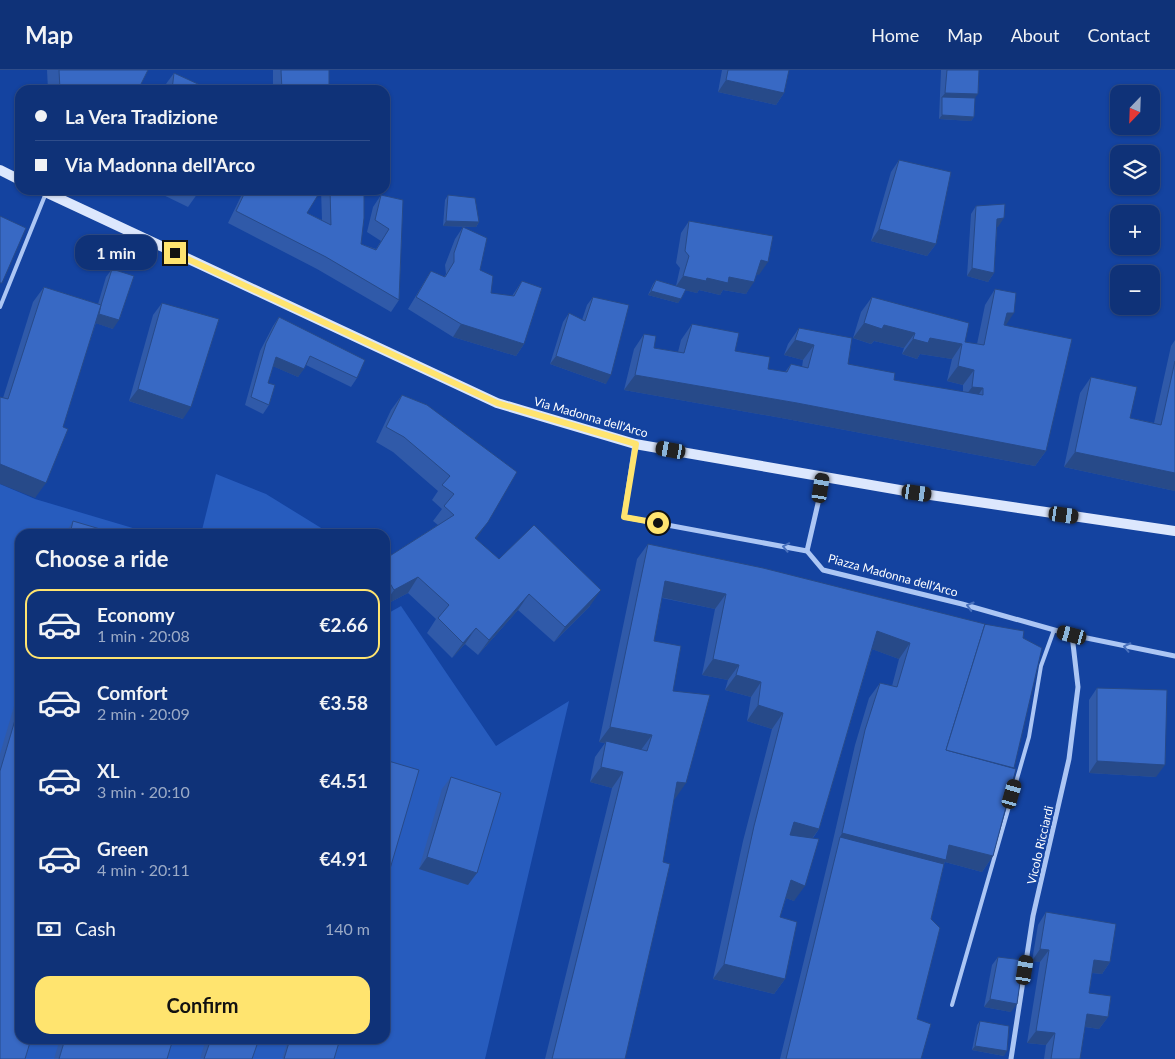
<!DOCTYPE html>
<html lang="en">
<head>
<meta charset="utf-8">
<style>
	body { margin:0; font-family:Lato,sans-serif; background:#183a7d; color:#f1f3f6; height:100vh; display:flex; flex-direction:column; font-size:19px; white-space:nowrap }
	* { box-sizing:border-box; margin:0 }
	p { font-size:16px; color:#9baac6 }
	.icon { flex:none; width:28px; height:28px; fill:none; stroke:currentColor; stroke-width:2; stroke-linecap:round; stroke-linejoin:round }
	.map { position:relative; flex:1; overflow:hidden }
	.drawer { position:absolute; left:15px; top:459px; width:375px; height:515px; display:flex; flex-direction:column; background:#0f3278; border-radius:15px; box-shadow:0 1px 4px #0004,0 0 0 1px #2f4d8a }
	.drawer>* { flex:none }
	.guide { position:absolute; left:15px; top:15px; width:375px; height:110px; border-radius:15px; box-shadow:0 1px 4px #0004,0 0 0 1px #2f4d8a; display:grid; align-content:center; height:110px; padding:0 20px; background:#0f3278 }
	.needle { width:32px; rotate:203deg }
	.fabs { position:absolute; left:1110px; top:15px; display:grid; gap:10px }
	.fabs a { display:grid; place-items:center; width:50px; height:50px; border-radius:10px; background:#0f3278; box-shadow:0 1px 4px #0004,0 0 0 1px #2f4d8a; font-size:25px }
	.end { position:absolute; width:22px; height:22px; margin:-11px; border:6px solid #ffe46f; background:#111; box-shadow:0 0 0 2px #111 }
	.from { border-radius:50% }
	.bubble { position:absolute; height:35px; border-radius:15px; background:#0f3278; box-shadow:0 1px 4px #0004,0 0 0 1px #2f4d8a; font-size:16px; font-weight:700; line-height:35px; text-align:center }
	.car { position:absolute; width:15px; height:30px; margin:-15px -8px; border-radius:6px; box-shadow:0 0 4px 1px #0007; background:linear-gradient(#222 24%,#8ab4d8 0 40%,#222 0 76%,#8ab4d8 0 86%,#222 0) }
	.guide b { display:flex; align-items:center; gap:18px; height:48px; font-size:19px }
	.guide b+b { border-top:1px solid #2f4d8a }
	.guide i { width:12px; height:12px; background:#f1f3f6 }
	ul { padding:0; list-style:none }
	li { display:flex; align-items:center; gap:15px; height:70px; margin:0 10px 8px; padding:0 10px; border:2px solid transparent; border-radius:15px }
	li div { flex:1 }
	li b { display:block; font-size:19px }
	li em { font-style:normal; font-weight:700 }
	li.current { border-color:#ffe46f }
	li>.icon { width:45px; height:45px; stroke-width:1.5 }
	h2 { padding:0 20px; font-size:22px; line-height:60px }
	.pay { display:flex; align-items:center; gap:12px; height:55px; padding:0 20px; font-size:19px }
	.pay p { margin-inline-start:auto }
	.button { display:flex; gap:10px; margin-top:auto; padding:10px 20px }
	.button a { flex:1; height:58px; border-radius:15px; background:#ffe46f; color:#111; font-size:20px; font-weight:700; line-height:58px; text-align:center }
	header { display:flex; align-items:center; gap:30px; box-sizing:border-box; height:70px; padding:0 25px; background:#0f3278; border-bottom:1px solid #2f4d8a }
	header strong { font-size:24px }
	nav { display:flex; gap:28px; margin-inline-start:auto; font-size:18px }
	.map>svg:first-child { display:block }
	.green { fill:#275cbe }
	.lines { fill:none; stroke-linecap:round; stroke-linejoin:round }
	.lane { stroke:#acc6f4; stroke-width:4 }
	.street { stroke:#acc6f4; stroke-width:5 }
	.secondary { stroke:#dce7fd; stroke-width:10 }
	.wall { fill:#305aa9 }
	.shaded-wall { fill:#274a89 }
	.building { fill:#3869c4; stroke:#274a89 }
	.oneway { stroke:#4971bd }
	.route { stroke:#ffe46f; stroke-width:6 }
	.labels { text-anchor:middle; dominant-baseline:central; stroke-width:4.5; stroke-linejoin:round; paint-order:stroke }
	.street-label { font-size:12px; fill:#fff; stroke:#1443a0 }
</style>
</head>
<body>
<header>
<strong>Map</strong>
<nav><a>Home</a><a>Map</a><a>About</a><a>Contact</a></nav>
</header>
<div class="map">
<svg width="1175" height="989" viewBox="0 0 1175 989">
	<rect width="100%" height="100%" fill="#1443a0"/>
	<!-- green -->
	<g class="green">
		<path d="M216 404 266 424 326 461 328 464H201Z"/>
		<path d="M0 414 35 429 153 464H20V969H385V545L401 536 496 676 569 631 485 989H0Z"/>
	</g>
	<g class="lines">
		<!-- lane -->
		<g class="lane">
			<path d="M0 237 46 123"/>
			<path d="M952 935 1029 667 1041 596 1054 560"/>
		</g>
		<!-- street -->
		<g class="street">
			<path d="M635 374 624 447 807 481 823 500 962 534 1072 565 1175 586"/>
			<path d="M807 481 819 429 822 407"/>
			<path d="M1011 989 1033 846 1069 689 1078 617 1072 565"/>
		</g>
		<!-- secondary -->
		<g class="secondary">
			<path d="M0 100 20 110"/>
			<path d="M41 120 497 333 635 374 917 423 1175 461"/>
		</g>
	</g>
	<!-- wall -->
	<g class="wall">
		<path d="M47 0H148L138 20H48Z"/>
		<rect x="273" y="0" width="56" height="20"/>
		<path d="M722 0H789L784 23 776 35 718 22Z"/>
		<path d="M941 0H979L975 28 974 47 971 51 939 49Z"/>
		<path d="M174 3 211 20H163V18Z"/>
		<path d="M899 90 936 174 927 186 871 171 891 102Z"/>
		<path d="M153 120H200L188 137Z"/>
		<path d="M244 120H307V143L322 150 321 120H364L361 174 376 179 381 171 367 162 373 137 381 125 403 130 399 230 391 242 317 199 228 153Z"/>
		<path d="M448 125 479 152 476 157 443 156 445 130Z"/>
		<path d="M976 136 998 157H997L994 203 988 212 967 206 971 144Z"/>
		<path d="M689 151 759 205 757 204 746 224 723 220 720 225 699 220 697 223 685 220 678 233 648 225 653 214 656 210 676 216 680 198 676 193 681 163Z"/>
		<path d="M463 157 480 200 491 223 512 226 522 211 524 274 516 286 453 267 408 239 423 214 431 201 444 207 446 204 445 195 455 169Z"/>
		<path d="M112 199 113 259 96 253 35 428 3 328 33 232 44 217 98 234 106 207Z"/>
		<path d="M995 219 1006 255 1046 381 1035 396 787 349 624 320 634 279 644 264 654 278 678 282 681 270 692 254 735 281 768 299 785 302 791 294 802 297 803 290 784 285 788 274 799 258 848 294 894 310 963 322V315L947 311 952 289 920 284 917 289 902 284 904 278 874 271 871 274 853 268 861 242 872 227 965 272 977 274 985 235Z"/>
		<path d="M593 227 606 314 550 294 563 252 569 243 582 250 587 235Z"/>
		<path d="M162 233 183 349 129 331 153 245Z"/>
		<path d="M279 247 357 308 351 317 306 295 298 307 273 296 268 313 269 335 263 344 245 335 260 281 273 256Z"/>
		<path d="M1175 270V421L1064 397 1080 323 1091 307 1130 348 1154 353 1171 276Z"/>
		<path d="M402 325 427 335 476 469 499 489 590 536 554 572 518 540 478 585 465 574 452 588 427 563 436 549 408 523 385 535V489L438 455 433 451 442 439 432 430 438 421 393 382 376 372 391 340Z"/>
		<path d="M73 451 117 464H65Z"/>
		<path d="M648 474 984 554 993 786 982 802 945 792 944 794 931 849 917 949 921 989H780L831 779 855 675 869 628 880 613 892 616 899 589 872 579 819 759 813 768 794 831 786 828 780 847 785 909 774 924 713 909 743 771 772 659 747 651 751 627 725 620 728 610 702 605 715 539 662 528 654 571 673 621 675 729H674L625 989H545L612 718 590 712 595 687 605 673 599 672 637 489Z"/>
		<path d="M20 616V969L0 989V684Z"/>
		<path d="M1097 618 1156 707 1089 703V630Z"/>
		<path d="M451 707 468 815 419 799 442 719Z"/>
		<path d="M1046 842 1110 892 1102 904 1092 903 1089 923 1108 947 1099 959 1085 957 1080 989H1044L1046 975 1027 973 1040 892 1032 891 1038 855Z"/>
		<path d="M998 887 1011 942 984 937 992 895Z"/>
		<path d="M980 951 1004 986 972 980 977 955Z"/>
		<path d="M60 969H173L167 989H54Z"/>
		<path d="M206 969H259L252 989H200Z"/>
		<path d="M288 969H340L334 989H282Z"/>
	</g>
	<!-- shaded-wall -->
	<g class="shaded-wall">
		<path d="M726 10 784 23 776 35 718 22Z"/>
		<path d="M945 23 978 24 972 32 942 27Z"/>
		<path d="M942 45 974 47 971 51 939 49Z"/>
		<path d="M1004 148 998 157H991L997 149Z"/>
		<path d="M446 151 479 152 476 157 443 156Z"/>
		<path d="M879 159 936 174 927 186 871 171Z"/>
		<path d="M761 190 768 192 759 205 752 202Z"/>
		<path d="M972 198 994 203 988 212 967 206Z"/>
		<path d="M683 206 707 208 729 207 754 212 746 224 723 220 720 225 699 220 697 223 675 218Z"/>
		<path d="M651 221 681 229 678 233 648 225Z"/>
		<path d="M1007 243H1014L1004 258Z"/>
		<path d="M98 244 119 250 113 259 92 252Z"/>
		<path d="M864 253 884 255 915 263 904 278 874 271 871 274 853 268Z"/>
		<path d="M461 254 524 274 516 286 453 267Z"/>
		<path d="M930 268 962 274 952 289 920 284 917 289 902 284 913 269Z"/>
		<path d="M795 270 814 275 803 290 784 285Z"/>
		<path d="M556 286 611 305 606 314 550 294Z"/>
		<path d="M276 287 304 299 298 307 270 295Z"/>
		<path d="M958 296 974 300 963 315 947 311Z"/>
		<path d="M635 305 797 333 1046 381 1035 396 787 349 624 320Z"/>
		<path d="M972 317 983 318 972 334 961 332Z"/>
		<path d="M138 319 191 337 183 349 129 331Z"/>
		<path d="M1075 382 1175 403V421L1064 397Z"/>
		<path d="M0 394 46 413 35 428 0 414Z"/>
		<path d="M488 452 477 468 464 483 475 468Z"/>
		<path d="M418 507 408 523 385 535V533L394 520Z"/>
		<path d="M665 511 726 524 715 539 655 526Z"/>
		<path d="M601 520 590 536 554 572 565 557Z"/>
		<path d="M529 524 518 540 478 585 489 570Z"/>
		<path d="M476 558 465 574 452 588 463 573Z"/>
		<path d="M877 561 910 573 899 589 866 577Z"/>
		<path d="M713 589 739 595 728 610 702 605Z"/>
		<path d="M736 605 761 612 751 627 725 620Z"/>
		<path d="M758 635 783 643 772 659 747 651Z"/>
		<path d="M610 657 652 665 641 680 606 671 605 673 599 672Z"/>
		<path d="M1097 691 1165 695 1156 707 1089 703Z"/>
		<path d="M601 697 623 702 612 718 590 712Z"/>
		<path d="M677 712 686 713 675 729 666 727Z"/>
		<path d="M794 752 819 759 808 774 783 767Z"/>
		<path d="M842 763 949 775 993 786 982 802 945 792 935 806 840 767Z"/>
		<path d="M427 787 477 803 468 815 419 799Z"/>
		<path d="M791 810 805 816 794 831 780 826Z"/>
		<path d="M1040 879 1049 880 1040 892 1032 891Z"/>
		<path d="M1094 890 1110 892 1102 904 1085 902Z"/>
		<path d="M724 894 785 909 774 924 713 909Z"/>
		<path d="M990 929 1017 934 1011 942 984 937Z"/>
		<path d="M1087 944 1108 947 1099 959 1079 956Z"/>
		<path d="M1036 961 1055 963 1046 975 1027 973Z"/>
		<path d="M975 976 1007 981 1004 986 972 980Z"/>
	</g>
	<!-- building -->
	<g class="building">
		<path d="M59 0H148L138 20H60Z"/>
		<path d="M281 0H329V20H282Z"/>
		<path d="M728 0H789L784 23 726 10Z"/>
		<path d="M947 0H979L978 24 945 23Z"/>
		<path d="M174 3 211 20H172Z"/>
		<path d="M942 27 975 28 974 47 942 45Z"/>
		<path d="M899 90 951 102 936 174 879 159Z"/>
		<path d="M246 120H307L318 125 307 143 331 155 330 120H364V148L361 174 376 180 389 159 375 150 381 125 403 130 399 230 326 187 236 141Z"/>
		<path d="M448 125 475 128 479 152 446 151Z"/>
		<path d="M1005 134 1004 148 997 149 994 203 972 198 976 136Z"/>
		<path d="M0 146 26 158 2 213H0Z"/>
		<path d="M689 151 773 166 768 192 761 190 754 212 729 207 728 213 707 208 706 211 683 206 689 186 685 181Z"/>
		<path d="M463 157 487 168 480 200 493 206 491 223 514 226 522 211 542 218 524 274 461 254 416 227 431 201 445 207 454 192V183Z"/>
		<path d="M112 199 134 206 119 250 99 244 101 235Z"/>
		<path d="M656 210 686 219 681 229 651 221Z"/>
		<path d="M44 217 101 235 63 357 68 359 46 413 0 394V327L8 329Z"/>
		<path d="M995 219 1016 223 1014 243H1007L1004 255 1072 269 1046 381 797 333 635 305 644 264 656 266 654 278 684 283 692 254 739 263 735 281 770 287 768 299 787 302 791 294 808 298 814 275 795 270 799 258 852 268 848 294 895 303 894 310 983 325V318L972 317 974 300 958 296 962 274 930 268 928 273 913 269 915 263 884 255 882 259 864 253 872 227 969 253 965 272 984 275Z"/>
		<path d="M593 227 629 235 611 305 556 286 569 243 585 251Z"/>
		<path d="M162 233 219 249 191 337 138 319Z"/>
		<path d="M279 247 365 290 357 308 310 286 304 299 276 287 268 313 275 315 269 335 251 327 266 273Z"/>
		<path d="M1175 291V403L1075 382 1091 307 1137 317 1130 348 1161 355Z"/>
		<path d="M402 325 427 335 517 402 488 452 475 468 499 489 534 455 601 520 565 557 529 524 489 570 476 558 463 573 438 548 449 535 418 507 394 520 385 505V489L454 445 444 436 454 424 442 415 450 406 404 367 386 357Z"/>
		<path d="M73 451 117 464H70Z"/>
		<path d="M648 474 763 498 985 554 946 680 1016 699 993 786 949 775 946 790 842 763 865 660 880 613 897 617 910 573 877 561 819 759 794 752 790 765 819 769 805 816 791 810 780 847 797 852 785 909 724 894 754 756 783 643 758 635 761 612 736 605 739 595 713 589 726 524 665 511 654 571 681 576 673 621 710 625 686 713 677 712 663 792 670 794 625 989H552L623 702 601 697 606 671 647 681 652 665 610 657Z"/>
		<path d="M984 554 1024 561 1023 568 1042 578 1014 698 946 680 985 554Z"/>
		<path d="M1097 618 1167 620 1165 695 1097 691Z"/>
		<path d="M20 633V969H31L25 989H0V701Z"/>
		<path d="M385 690 419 700 385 816Z"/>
		<path d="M451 707 501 723 477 803 427 787Z"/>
		<path d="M840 767 944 794 931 849 940 858 917 949 931 954 921 989H786Z"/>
		<path d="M1046 842 1116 854 1110 892 1094 890 1089 923 1111 926 1108 947 1087 944 1080 989H1051L1055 963 1036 961 1049 880 1040 879Z"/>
		<path d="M998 887 1023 890 1017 934 990 929Z"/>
		<path d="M980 951 1009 956 1007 981 975 976Z"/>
		<path d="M65 969H173L167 989H59Z"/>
		<path d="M211 969H259L252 989H204Z"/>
		<path d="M290 969H340L334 989H284Z"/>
	</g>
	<!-- one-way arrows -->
	<defs><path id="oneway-chevron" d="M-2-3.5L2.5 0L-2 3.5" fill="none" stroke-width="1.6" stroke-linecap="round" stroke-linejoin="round" transform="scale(1.25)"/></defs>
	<g class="oneway">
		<use href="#oneway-chevron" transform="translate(786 477) rotate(-169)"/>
		<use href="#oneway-chevron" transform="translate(970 536) rotate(-164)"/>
		<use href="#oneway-chevron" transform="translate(1127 577) rotate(-168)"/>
	</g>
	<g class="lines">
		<!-- route -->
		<path class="route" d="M175 183 497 333 636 374 624 447 658 453"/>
	</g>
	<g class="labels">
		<!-- street labels -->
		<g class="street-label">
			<text transform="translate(591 347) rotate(16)">Via Madonna dell'Arco</text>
			<text transform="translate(893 505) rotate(15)">Piazza Madonna dell'Arco</text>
			<text transform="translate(1040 775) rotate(-77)">Vicolo Ricciardi</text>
		</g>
	</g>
</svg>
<div class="fabs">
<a><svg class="needle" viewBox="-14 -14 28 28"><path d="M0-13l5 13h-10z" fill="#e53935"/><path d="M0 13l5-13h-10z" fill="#9baac6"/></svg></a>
<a><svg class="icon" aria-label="layers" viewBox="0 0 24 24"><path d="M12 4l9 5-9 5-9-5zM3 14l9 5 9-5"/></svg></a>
<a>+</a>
<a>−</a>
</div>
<i class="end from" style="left:658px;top:453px"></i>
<i class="end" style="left:175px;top:183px"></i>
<div class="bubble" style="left:75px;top:165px;width:82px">1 min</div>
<i class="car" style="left:671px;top:380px;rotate:280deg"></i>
<i class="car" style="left:821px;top:418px;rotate:9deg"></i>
<i class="car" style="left:917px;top:423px;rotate:98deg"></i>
<i class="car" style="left:1064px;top:445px;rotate:98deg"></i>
<i class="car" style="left:1072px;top:565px;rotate:285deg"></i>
<i class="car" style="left:1012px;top:724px;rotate:16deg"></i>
<i class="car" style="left:1025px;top:900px;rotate:9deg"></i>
<div class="guide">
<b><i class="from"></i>La Vera Tradizione</b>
<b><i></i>Via Madonna dell'Arco</b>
</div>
<section class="drawer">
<h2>Choose a ride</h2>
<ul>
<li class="current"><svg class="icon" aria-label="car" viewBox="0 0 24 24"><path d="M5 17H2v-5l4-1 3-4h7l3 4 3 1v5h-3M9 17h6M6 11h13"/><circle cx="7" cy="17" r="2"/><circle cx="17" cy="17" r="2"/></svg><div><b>Economy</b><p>1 min · 20:08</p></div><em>€2.66</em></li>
<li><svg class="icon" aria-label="car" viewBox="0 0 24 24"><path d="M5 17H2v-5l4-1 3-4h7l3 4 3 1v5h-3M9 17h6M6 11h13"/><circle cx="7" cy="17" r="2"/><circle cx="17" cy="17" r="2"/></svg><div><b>Comfort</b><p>2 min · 20:09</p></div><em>€3.58</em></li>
<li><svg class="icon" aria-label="car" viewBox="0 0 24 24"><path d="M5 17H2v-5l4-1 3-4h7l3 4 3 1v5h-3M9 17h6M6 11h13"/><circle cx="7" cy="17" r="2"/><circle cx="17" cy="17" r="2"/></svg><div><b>XL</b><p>3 min · 20:10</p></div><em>€4.51</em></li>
<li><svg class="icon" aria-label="car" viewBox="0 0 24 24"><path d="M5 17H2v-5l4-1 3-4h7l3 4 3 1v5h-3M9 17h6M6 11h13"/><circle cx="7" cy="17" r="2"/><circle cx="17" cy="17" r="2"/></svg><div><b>Green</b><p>4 min · 20:11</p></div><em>€4.91</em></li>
</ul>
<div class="pay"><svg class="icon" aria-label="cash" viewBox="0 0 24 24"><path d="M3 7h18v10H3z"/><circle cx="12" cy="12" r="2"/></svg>Cash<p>140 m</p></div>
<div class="button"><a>Confirm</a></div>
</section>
</div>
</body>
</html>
